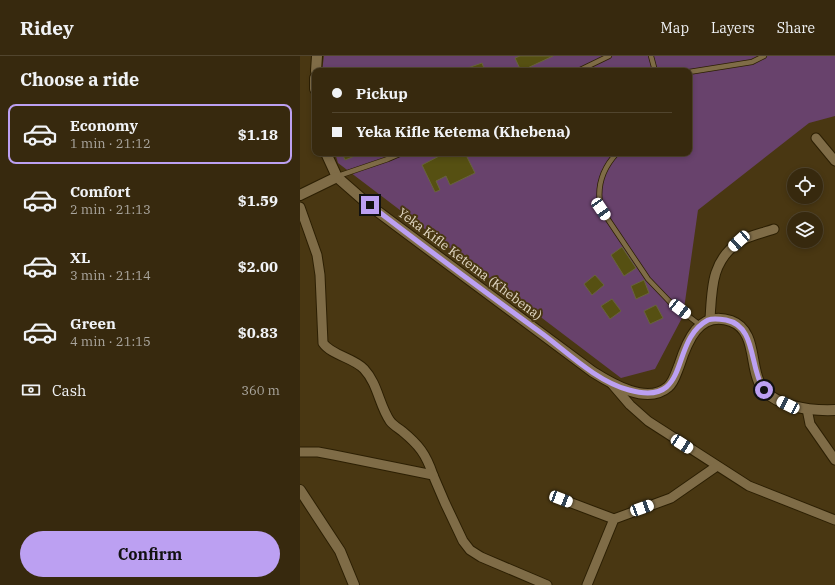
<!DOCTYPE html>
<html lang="en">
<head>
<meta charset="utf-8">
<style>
	body { margin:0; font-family:"IBM Plex Serif",serif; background:#3e3117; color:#f1f3f6; height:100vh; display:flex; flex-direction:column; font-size:15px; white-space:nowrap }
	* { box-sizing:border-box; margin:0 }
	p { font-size:13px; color:#aaa69e }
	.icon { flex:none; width:22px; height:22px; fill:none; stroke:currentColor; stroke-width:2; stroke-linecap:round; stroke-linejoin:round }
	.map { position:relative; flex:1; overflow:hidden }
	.drawer { display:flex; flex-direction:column; background:#37290e; width:300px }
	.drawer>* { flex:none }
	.top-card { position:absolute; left:12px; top:12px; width:380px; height:88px; border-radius:8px; box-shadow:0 2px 6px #0003,0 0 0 1px #51452e; display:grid; align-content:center; height:88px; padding:0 20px; background:#37290e }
	.buttons { position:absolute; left:487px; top:112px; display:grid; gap:8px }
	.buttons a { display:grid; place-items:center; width:36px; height:36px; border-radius:50%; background:#37290e; box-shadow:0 2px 6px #0003,0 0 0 1px #51452e; font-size:20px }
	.end { position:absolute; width:18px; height:18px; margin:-9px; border:5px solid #bca0f2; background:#111; box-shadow:0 0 0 2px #111 }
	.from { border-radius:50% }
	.car { position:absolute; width:12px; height:24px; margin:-12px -6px; border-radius:5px; box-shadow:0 0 3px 1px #0007; background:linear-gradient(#fff 24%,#345 0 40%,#fff 0 76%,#345 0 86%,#fff 0) }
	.top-card b { display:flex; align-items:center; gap:14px; height:38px; font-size:15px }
	.top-card b+b { border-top:1px solid #51452e }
	.top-card i { width:10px; height:10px; background:#f1f3f6 }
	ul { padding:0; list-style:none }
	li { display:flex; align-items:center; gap:12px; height:60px; margin:0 8px 6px; padding:0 12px; border:2px solid transparent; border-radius:8px }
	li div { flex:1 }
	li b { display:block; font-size:15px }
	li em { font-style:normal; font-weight:700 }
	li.selected { border-color:#bca0f2 }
	li>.icon { width:36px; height:36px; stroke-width:1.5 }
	h2 { padding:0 20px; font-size:18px; line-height:48px }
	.pay { display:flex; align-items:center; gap:10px; height:44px; padding:0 20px; font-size:15px }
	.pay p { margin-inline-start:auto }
	.button { display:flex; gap:8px; margin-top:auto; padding:8px 20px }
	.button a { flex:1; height:46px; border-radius:24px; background:#bca0f2; color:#111; font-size:16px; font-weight:700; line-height:46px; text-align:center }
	header { display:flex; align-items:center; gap:24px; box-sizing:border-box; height:56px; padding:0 20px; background:#37290e; border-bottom:1px solid #51452e }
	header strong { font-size:19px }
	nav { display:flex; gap:22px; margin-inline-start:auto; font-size:14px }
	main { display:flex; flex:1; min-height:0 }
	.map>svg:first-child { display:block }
	.green { fill:#68426c }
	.building { fill:#565012; stroke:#68643c }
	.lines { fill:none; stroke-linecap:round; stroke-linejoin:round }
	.service-casing { stroke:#2c1f03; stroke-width:6 }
	.minor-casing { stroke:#2c1f03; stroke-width:11 }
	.secondary-casing { stroke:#2c1f03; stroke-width:12 }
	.service { stroke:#7f6c47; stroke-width:4.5 }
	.minor { stroke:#7f6c47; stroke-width:9 }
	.secondary { stroke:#7f6c47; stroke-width:10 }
	.route { stroke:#bca0f2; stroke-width:5 }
	.labels { text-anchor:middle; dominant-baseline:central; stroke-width:4; stroke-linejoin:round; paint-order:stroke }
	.street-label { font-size:13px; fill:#e3d9c5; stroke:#493712 }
</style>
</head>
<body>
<header>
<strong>Ridey</strong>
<nav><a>Map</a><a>Layers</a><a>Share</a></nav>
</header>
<main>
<section class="drawer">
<h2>Choose a ride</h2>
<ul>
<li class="selected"><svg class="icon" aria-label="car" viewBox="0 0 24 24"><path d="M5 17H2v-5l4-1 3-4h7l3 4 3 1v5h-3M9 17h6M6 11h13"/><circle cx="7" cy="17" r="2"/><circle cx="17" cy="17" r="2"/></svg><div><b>Economy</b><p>1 min · 21:12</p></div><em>$1.18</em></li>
<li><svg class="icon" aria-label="car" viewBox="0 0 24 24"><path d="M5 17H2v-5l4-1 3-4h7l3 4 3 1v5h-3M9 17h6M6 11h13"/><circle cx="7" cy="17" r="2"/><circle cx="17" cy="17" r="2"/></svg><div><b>Comfort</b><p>2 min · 21:13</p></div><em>$1.59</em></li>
<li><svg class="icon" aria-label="car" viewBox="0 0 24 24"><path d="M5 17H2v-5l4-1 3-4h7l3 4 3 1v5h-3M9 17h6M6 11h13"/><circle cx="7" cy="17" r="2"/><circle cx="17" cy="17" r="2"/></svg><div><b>XL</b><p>3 min · 21:14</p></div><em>$2.00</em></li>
<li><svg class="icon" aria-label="car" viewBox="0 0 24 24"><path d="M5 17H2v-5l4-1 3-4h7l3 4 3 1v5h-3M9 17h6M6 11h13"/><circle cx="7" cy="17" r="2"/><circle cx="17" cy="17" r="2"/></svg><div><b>Green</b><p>4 min · 21:15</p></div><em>$0.83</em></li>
</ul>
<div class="pay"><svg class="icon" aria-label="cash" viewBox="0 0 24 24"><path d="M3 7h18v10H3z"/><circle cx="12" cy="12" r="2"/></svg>Cash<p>360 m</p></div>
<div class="button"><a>Confirm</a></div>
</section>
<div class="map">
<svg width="535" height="529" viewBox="0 0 535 529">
	<rect width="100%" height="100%" fill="#493712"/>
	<!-- green -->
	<path class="green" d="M24 0H535V60L509 67 398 154 383 260 355 313 321 322 38 107 35 97H389V15H22Z"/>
	<!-- building -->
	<g class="building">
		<path d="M220 0H253L221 15 215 2Z"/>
		<path d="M182 7 185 15H159Z"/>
		<path d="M42 97H62L45 104Z"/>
		<path d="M145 97H165L175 117 150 129 146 120 136 125 140 134 135 136 122 109Z"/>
		<path d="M322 191 336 212 324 220 311 199Z"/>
		<path d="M295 219 304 229 292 239 284 228Z"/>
		<path d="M344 224 349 237 336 243 331 230Z"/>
		<path d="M312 243 321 255 310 263 301 250Z"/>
		<path d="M356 249 363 262 350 268 344 255Z"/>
	</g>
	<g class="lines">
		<!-- service casing -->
		<g class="service-casing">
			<g id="service">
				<path d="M351 0 355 15"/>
				<path d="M278 15 309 0"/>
				<path d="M389 16 452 6 464 0"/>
				<path d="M317 97C302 113 296 131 301 153L348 223 370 246 400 269"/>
				<path d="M38 120 88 103 102 97"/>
			</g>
		</g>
		<!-- minor casing -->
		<g class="minor-casing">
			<g id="minor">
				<path d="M516 82 535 105"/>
				<path d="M0 151 17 199 20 219 23 287C31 299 54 302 64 313 78 328 79 349 90 365 93 369 98 372 102 375 119 389 126 398 133 419"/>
				<path d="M410 263C412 233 411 205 439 186 447 180 463 177 474 173"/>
				<path d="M312 328 330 349 348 365 449 430 535 464"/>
				<path d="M507 353 510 368 535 404"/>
				<path d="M0 396H18L34 399 133 419 145 447 163 485 170 494 181 501 247 529"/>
				<path d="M261 443 314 463"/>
				<path d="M287 529 314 463 371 442 417 410"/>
			</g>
		</g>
		<!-- secondary casing -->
		<g class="secondary-casing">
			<g id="secondary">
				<path d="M16 15 17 0"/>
				<path d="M15 22V33"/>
				<path d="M26 97 37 121 69 149 293 316C312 328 347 349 368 331 374 326 376 317 379 310 387 285 399 254 431 265 456 274 450 307 459 326 470 351 511 355 535 354"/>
				<path d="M0 139 37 121"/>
				<path d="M0 434 40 495 54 529"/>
			</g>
		</g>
		<!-- service -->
		<use href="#service" class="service"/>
		<!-- minor -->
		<use href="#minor" class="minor"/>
		<!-- secondary -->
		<use href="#secondary" class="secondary"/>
	</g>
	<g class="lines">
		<!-- route -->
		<path class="route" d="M70 149C127 193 185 236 244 279 269 298 298 326 329 334 393 352 368 285 408 264 413 262 420 263 426 264 457 270 449 312 464 334"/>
	</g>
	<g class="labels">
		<!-- street labels -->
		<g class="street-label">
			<text transform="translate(170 208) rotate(37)">Yeka Kifle Ketema (Khebena)</text>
		</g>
	</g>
</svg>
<div class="buttons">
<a><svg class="icon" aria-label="locate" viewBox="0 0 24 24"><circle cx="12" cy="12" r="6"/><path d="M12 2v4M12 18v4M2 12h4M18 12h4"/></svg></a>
<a><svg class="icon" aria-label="layers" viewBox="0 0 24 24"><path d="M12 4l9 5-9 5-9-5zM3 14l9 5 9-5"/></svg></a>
</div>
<i class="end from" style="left:464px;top:334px"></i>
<i class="end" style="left:70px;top:149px"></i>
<i class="car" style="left:301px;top:153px;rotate:146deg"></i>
<i class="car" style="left:439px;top:185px;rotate:228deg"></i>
<i class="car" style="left:380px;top:253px;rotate:128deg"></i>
<i class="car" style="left:488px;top:349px;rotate:297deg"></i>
<i class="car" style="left:382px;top:388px;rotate:123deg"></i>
<i class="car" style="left:261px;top:443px;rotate:111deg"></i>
<i class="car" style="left:342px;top:452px;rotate:70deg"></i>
<div class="top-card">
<b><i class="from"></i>Pickup</b>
<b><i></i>Yeka Kifle Ketema (Khebena)</b>
</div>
</div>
</main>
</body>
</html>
